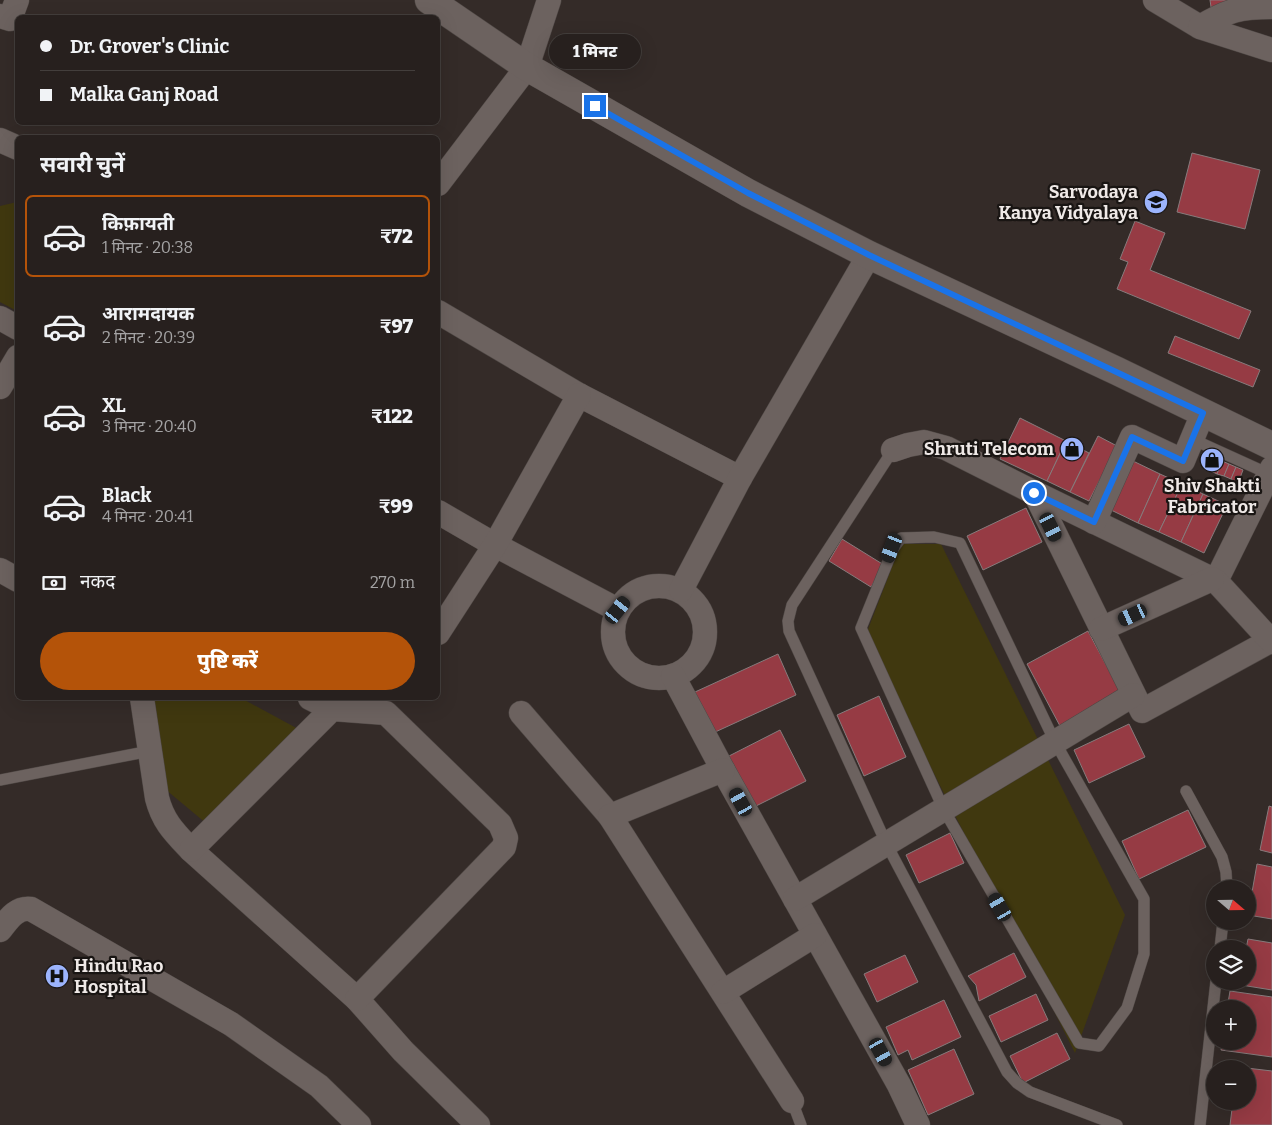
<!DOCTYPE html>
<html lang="hi">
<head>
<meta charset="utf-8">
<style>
	body { margin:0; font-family:Bitter,"Noto Sans Devanagari",serif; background:#2f2827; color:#f1f3f6; height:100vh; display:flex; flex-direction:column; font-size:19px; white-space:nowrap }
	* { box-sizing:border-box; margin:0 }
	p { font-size:16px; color:#a4a3a4 }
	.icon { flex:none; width:28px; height:28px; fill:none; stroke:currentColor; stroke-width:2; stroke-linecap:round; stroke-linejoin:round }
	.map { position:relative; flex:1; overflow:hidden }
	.drawer { position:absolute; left:15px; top:135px; width:425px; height:565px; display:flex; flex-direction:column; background:#27201e; border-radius:8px; box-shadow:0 5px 20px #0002,0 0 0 1px #433e3c }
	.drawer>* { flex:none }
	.guide { position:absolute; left:15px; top:15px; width:425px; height:110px; border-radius:8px; box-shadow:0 5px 20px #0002,0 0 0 1px #433e3c; display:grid; align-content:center; height:110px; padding:0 25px; background:#27201e }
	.needle { width:32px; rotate:110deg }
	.buttons { position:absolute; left:1206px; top:880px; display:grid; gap:10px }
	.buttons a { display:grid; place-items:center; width:50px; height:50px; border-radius:50%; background:#27201e; box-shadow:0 5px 20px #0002,0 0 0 1px #433e3c; font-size:25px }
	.end { position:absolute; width:22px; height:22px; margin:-11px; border:6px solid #1a73e8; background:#fff; box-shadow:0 0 0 2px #fff }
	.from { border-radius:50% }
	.bubble { position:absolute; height:35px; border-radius:18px; background:#27201e; box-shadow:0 5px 20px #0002,0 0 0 1px #433e3c; font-size:16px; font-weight:800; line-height:35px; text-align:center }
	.car { position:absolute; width:15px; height:30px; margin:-15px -8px; border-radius:6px; box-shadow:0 0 4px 1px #0007; background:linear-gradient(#222 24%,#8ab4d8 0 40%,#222 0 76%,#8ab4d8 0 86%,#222 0) }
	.guide b { display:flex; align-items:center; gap:18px; height:48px; font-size:19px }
	.guide b+b { border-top:1px solid #433e3c }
	.guide i { width:12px; height:12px; background:#f1f3f6 }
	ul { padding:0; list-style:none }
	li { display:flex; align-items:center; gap:15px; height:82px; margin:0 10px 8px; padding:0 15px; border:2px solid transparent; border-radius:8px }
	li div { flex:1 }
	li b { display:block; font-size:19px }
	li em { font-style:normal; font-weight:800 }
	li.on { border-color:#b45309 }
	li>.icon { width:45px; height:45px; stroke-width:1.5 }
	h2 { padding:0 25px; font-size:22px; line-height:60px }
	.pay { display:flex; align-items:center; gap:12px; height:55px; padding:0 25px; font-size:19px }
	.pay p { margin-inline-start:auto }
	.cta { display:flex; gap:10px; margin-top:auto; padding:10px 25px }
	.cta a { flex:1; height:58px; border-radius:30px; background:#b45309; color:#fff; font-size:20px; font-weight:800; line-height:58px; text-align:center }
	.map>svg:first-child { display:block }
	.green { fill:#40380f }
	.building { fill:#963b44; stroke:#877b7c }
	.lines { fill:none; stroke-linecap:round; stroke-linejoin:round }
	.service-casing { stroke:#4e4744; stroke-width:12 }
	.minor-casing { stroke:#4e4744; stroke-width:25 }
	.tertiary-casing { stroke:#4e4744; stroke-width:29 }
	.service { stroke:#6c625f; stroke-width:11 }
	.minor { stroke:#6c625f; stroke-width:24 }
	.tertiary { stroke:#6c625f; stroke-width:28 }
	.route { stroke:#1a73e8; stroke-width:6 }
	.labels { text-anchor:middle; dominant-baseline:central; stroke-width:4.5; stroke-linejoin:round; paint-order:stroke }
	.poi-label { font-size:18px; font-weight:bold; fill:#efe9e7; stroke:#191513; text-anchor:end }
</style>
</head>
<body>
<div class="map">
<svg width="1272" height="1125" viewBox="0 0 1272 1125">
	<rect width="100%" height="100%" fill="#342b28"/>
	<!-- green -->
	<g class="green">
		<path d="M17 202H18L17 311 0 302V206Z"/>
		<path d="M901 544H941L1125 915 1075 1053 865 637Z"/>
		<path d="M152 698H241L300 730 207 824 165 789Z"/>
	</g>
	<!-- building -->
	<g class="building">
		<path d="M1210 0H1272L1211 7Z"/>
		<path d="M1192 153 1260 170 1245 229 1177 212Z"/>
		<path d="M1135 221 1165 233 1150 270 1251 311 1239 339 1117 289 1128 262 1120 259Z"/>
		<path d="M1175 336 1260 370 1253 387 1168 353Z"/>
		<path d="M1020 418 1066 441 1047 481 1000 459Z"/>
		<path d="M1098 436 1117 446 1089 501 1070 492Z"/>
		<path d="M1066 441 1089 453 1070 492 1047 481Z"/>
		<path d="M1209 456 1218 459 1213 472 1204 468Z"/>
		<path d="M1218 459 1222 461 1217 474 1213 472Z"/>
		<path d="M1133 461 1160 474 1138 523 1111 510Z"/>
		<path d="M1222 461 1229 464 1224 476 1217 474Z"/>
		<path d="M1229 464 1236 467 1231 479 1224 476Z"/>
		<path d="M1236 467 1243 470 1238 483 1231 479Z"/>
		<path d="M1160 474 1182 484 1159 532 1138 523Z"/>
		<path d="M1182 484 1203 494 1181 542 1159 532Z"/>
		<path d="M1203 494 1227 505 1204 553 1181 542Z"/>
		<path d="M1026 508 1042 542 983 570 967 536Z"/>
		<path d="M842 539 884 565 871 587 829 561Z"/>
		<path d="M1088 631 1121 693 1060 726 1027 664Z"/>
		<path d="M778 654 796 695 713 733 695 692Z"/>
		<path d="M879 696 906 757 864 776 837 715Z"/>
		<path d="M1129 724 1145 757 1089 783 1074 750Z"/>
		<path d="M780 730 806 781 754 807 729 756Z"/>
		<path d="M1269 806 1272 807V853L1260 850Z"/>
		<path d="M1188 810 1206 847 1139 879 1122 841Z"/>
		<path d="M950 833 964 863 919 883 906 855Z"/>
		<path d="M1257 864 1272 867V919L1248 915Z"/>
		<path d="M1248 939 1272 943V990L1241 985V981H1248V949H1246Z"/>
		<path d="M1014 953 1026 977 979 1001 976 985 968 976Z"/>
		<path d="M905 955 918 982 877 1002 864 974Z"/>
		<path d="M1230 991 1272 997V1057L1221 1050 1223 1041H1248V1009H1227Z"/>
		<path d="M1036 994 1048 1020 1001 1042 989 1016Z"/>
		<path d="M944 1000 961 1037 912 1060 908 1050 898 1055 886 1027Z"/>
		<path d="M1057 1033 1070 1059 1023 1083 1010 1056Z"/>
		<path d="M954 1049 974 1094 928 1115 908 1070Z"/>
		<path d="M1238 1067 1272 1071V1125H1230L1233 1101H1248V1069H1237Z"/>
	</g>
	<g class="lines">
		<!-- service casing -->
		<g class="service-casing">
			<g id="service">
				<path d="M1192 439 1269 474"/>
				<path d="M893 450 792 605 788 621 789 631 887 845 1007 1072 1017 1083 1030 1092 1117 1125"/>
				<path d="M934 537 960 543 1055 742 1144 899V954L1127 1008 1099 1046 1079 1043 944 810 861 628 893 549 901 538Z"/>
				<path d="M0 780 150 751"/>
				<path d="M1186 791 1222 857 1226 872 1227 889"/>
				<path d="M1220 949 1223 921"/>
				<path d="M792 1101 801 1125"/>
				<path d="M1200 1125 1216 981"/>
			</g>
		</g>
		<!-- minor casing -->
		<g class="minor-casing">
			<g id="minor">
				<path d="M1155 0 1200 27"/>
				<path d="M1272 7C1240 7 1228 10 1200 27L1272 50"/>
				<path d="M0 16 10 19 17 0"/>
				<path d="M0 140 18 148"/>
				<path d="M438 184 527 67 549 0"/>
				<path d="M438 312 579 395 740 478"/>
				<path d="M0 318 18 328"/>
				<path d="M0 387 18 357"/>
				<path d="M893 450 908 445 924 442 946 448 1035 493 1216 581 1272 468"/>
				<path d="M1035 493 1142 711 1270 641"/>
				<path d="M438 512 495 545 618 610"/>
				<path d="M1094 522 1132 437 1183 461 1203 413"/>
				<path d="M0 570 18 580"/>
				<path d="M1216 581 1272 642"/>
				<circle cx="659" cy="632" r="46"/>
				<path d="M681 590 740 478 869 255"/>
				<path d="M1101 629 1212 579"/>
				<path d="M438 633 495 545 579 395"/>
				<path d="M673 676 723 770 899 1085 918 1125"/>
				<path d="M142 698 157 798C163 822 175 833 191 850L357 999 403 1051 478 1125"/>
				<path d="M310 698 332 709"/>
				<path d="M521 713 610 816"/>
				<path d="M723 770 610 816 792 1101"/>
				<path d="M191 850 332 709 386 713 500 824 506 838 504 847 357 999"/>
				<path d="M795 899 1133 695"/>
				<path d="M0 930C8 920 16 907 31 909L231 1024 319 1086 359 1125"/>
				<path d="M723 992 815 935"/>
			</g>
		</g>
		<!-- tertiary casing -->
		<g class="tertiary-casing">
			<path id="tertiary" d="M429 0 527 67 748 193 869 255 1117 371 1272 446"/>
		</g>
		<!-- service -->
		<use href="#service" class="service"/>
		<!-- minor -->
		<use href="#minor" class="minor"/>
		<!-- tertiary -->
		<use href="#tertiary" class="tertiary"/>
	</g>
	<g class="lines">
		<!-- route -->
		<path class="route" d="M595 106 748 193 869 255 1203 413 1183 461 1132 437 1094 522 1034 493"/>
	</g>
	<!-- icons -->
	<defs>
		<g id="school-disc" transform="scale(1.25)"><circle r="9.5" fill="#9cb4fd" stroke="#191513"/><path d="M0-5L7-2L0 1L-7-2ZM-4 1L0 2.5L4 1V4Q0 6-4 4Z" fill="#111"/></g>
		<g id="shop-disc" transform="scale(1.25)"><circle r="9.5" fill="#9cb4fd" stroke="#191513"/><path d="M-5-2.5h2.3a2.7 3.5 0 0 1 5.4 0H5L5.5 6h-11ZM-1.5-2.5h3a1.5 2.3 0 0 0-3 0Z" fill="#111"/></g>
		<g id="hospital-disc" transform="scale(1.25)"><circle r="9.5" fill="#9cb4fd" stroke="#191513"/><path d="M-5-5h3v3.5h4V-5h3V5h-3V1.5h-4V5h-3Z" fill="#111"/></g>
	</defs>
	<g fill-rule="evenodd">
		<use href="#school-disc" x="1156" y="202"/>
		<use href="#shop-disc" x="1072" y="449"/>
		<use href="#shop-disc" x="1212" y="460"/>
		<use href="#hospital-disc" x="57" y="976"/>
	</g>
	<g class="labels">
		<!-- poi labels -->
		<g class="poi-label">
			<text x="1138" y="192">Sarvodaya<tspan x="1138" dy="21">Kanya Vidyalaya</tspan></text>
			<text x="1054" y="449">Shruti Telecom</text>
			<text x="1212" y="486" text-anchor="middle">Shiv Shakti<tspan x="1212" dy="21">Fabricator</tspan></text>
			<text x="74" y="966" text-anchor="start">Hindu Rao<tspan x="74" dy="21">Hospital</tspan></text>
		</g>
	</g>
</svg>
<div class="buttons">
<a><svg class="needle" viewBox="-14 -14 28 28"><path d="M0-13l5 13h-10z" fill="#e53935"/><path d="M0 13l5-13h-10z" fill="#a4a3a4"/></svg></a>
<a><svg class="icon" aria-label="layers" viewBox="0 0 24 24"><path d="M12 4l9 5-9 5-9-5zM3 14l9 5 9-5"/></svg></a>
<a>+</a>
<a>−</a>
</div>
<i class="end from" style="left:1034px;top:493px"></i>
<i class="end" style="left:595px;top:106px"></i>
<div class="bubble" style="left:549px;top:34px;width:92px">1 मिनट</div>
<i class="car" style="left:1051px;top:527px;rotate:154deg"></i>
<i class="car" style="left:892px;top:548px;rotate:201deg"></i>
<i class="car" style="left:618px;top:610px;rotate:39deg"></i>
<i class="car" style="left:1133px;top:615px;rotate:245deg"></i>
<i class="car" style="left:741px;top:802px;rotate:331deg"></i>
<i class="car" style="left:1000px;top:907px;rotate:330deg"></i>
<i class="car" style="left:881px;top:1052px;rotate:151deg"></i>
<div class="guide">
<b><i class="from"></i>Dr. Grover's Clinic</b>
<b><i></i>Malka Ganj Road</b>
</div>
<section class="drawer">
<h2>सवारी चुनें</h2>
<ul>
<li class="on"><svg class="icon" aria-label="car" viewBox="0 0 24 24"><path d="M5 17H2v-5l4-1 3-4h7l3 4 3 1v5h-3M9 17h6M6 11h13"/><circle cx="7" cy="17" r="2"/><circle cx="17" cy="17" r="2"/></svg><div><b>किफ़ायती</b><p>1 मिनट · 20:38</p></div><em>₹72</em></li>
<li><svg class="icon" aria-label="car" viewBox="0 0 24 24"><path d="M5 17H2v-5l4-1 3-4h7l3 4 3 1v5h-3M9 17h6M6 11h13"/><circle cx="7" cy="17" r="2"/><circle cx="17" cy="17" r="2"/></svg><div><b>आरामदायक</b><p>2 मिनट · 20:39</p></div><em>₹97</em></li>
<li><svg class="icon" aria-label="car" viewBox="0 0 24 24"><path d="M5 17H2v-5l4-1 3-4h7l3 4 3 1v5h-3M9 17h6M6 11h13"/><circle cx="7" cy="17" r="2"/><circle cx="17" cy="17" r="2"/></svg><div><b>XL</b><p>3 मिनट · 20:40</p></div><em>₹122</em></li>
<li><svg class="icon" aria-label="car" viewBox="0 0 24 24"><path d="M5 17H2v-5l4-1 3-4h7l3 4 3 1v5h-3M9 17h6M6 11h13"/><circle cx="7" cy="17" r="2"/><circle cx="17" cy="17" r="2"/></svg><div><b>Black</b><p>4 मिनट · 20:41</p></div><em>₹99</em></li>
</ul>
<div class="pay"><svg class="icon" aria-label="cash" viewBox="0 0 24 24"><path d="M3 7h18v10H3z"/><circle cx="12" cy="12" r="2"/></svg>नकद<p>270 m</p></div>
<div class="cta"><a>पुष्टि करें</a></div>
</section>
</div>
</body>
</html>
